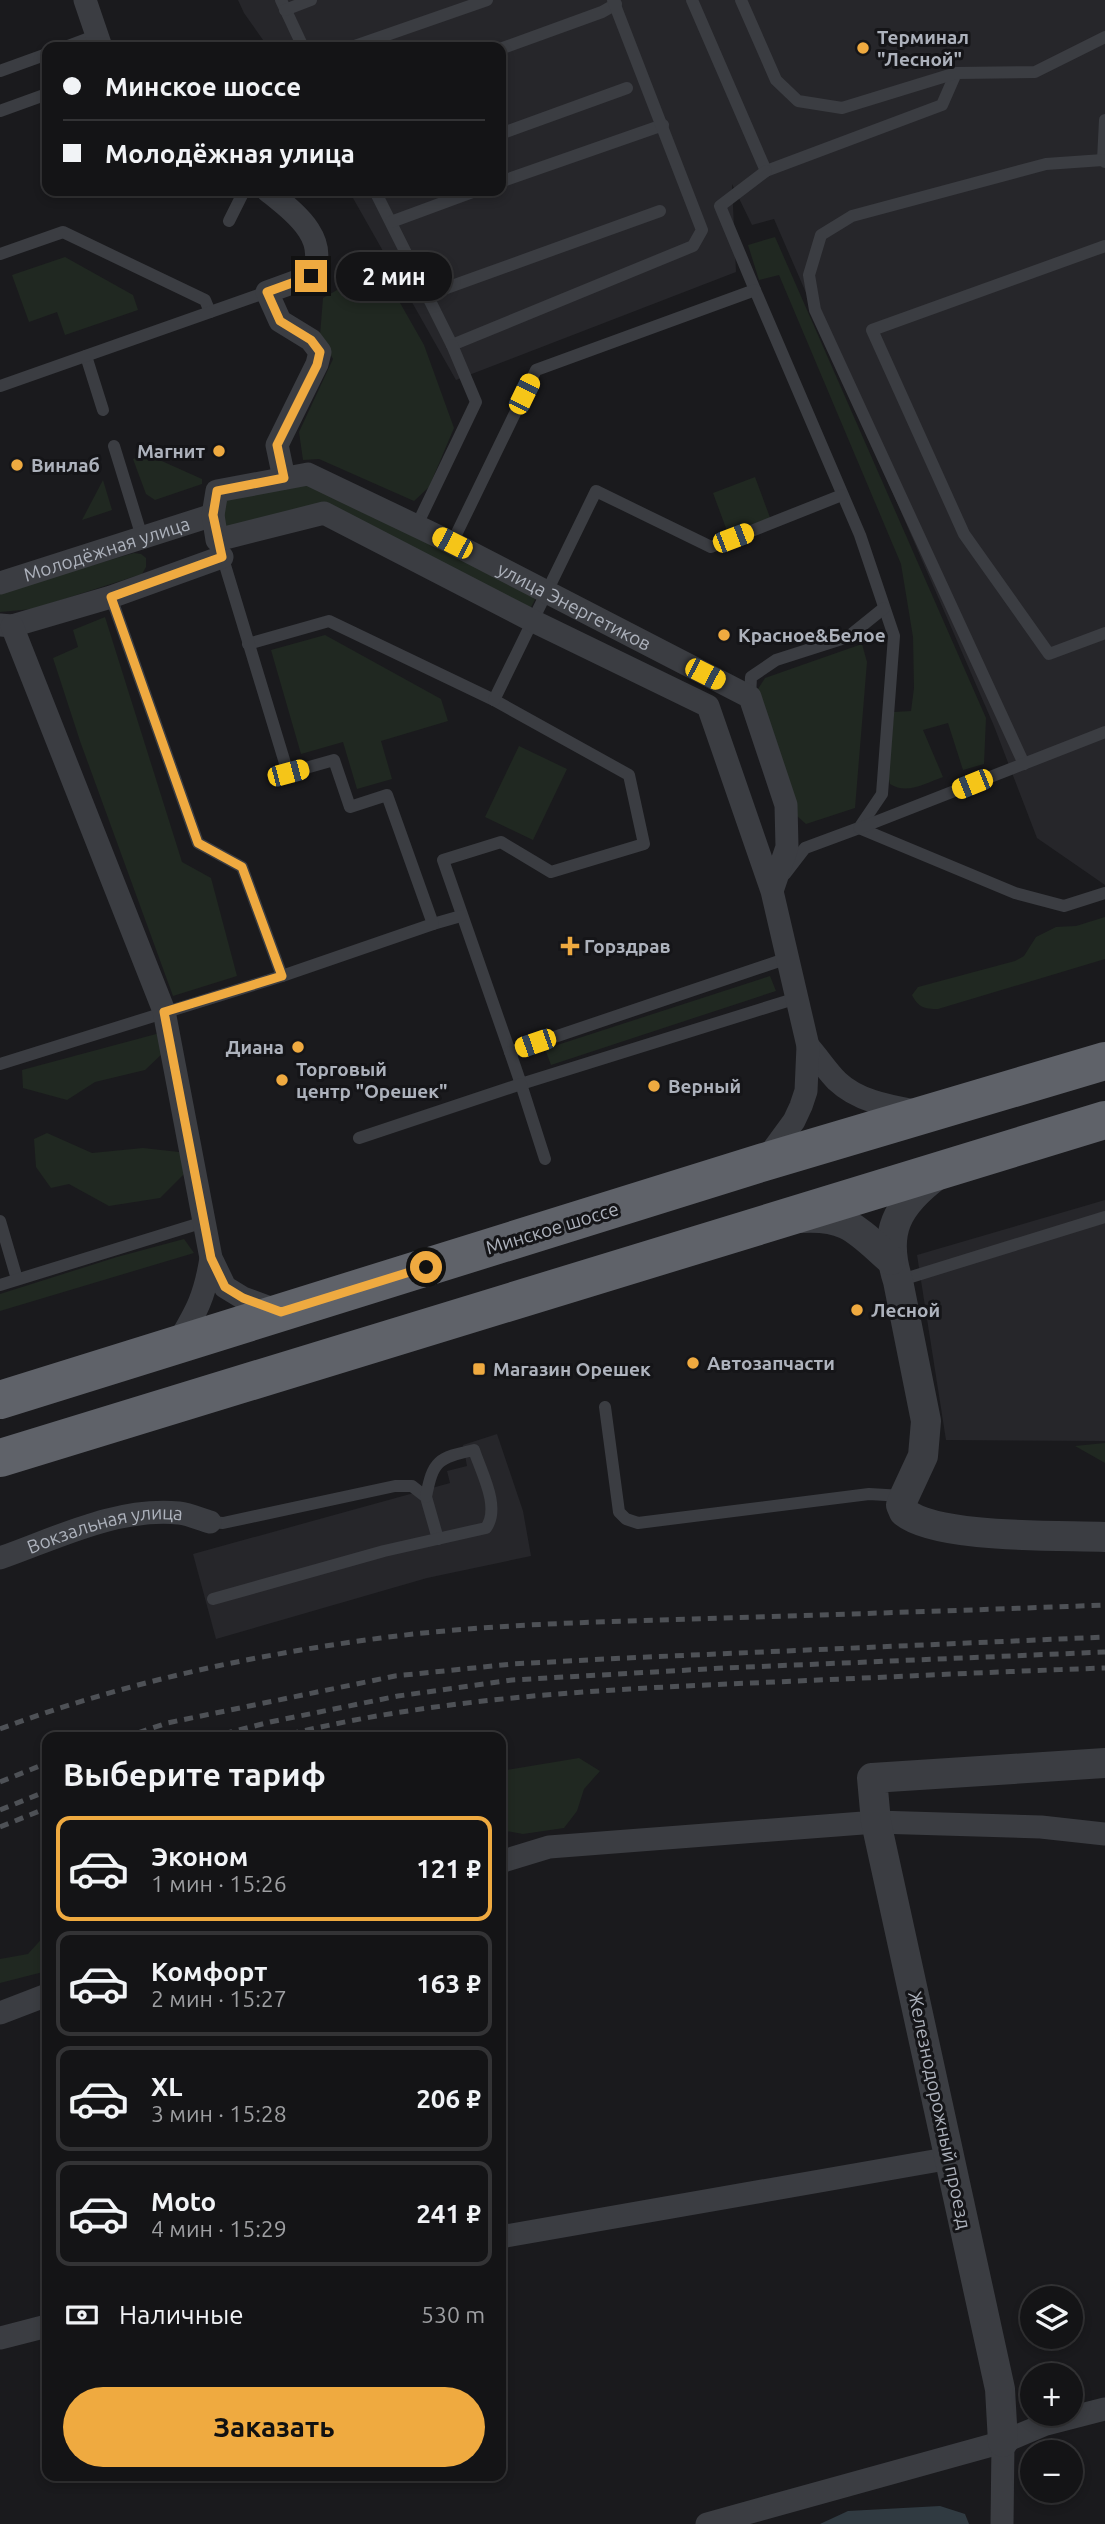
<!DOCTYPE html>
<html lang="ru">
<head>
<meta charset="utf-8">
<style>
	body { margin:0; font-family:Ubuntu,sans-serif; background:#212123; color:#f1f3f6; height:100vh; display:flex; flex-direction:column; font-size:26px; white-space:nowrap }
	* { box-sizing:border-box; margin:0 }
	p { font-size:23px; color:#9d9ea1 }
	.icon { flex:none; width:38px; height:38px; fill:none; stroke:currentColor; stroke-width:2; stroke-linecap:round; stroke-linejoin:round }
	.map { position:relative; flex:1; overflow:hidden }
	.drawer { position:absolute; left:42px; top:1732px; width:464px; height:749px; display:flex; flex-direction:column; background:#141416; border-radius:14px; box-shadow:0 4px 10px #0003,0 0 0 2px #333335 }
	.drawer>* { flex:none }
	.guide { position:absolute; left:42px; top:42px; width:464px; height:154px; border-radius:14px; box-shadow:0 4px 10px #0003,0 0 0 2px #333335; display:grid; align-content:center; height:154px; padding:0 21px; background:#141416 }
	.tools { position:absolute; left:1020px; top:2286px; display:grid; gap:14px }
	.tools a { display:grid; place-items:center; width:63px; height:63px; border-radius:50%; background:#141416; box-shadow:0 4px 10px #0003,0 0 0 2px #333335; font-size:35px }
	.end { position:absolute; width:32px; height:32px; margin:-16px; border:9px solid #efaa40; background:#111; box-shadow:0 0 0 4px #111 }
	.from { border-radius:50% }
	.bubble { position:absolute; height:49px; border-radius:24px; background:#141416; box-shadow:0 4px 10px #0003,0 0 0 2px #333335; font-size:23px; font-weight:700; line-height:49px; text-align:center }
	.car { position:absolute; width:21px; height:42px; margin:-21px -10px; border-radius:9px; box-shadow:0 0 5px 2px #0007; background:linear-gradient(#f5c518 24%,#345 0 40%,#f5c518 0 76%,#345 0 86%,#f5c518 0) }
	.guide b { display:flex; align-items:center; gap:24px; height:66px; font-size:26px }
	.guide b+b { border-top:2px solid #333335 }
	.guide i { width:18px; height:18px; background:#f1f3f6 }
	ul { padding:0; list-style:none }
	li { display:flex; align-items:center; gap:21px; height:105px; margin:0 14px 10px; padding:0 7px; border:4px solid #333335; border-radius:14px }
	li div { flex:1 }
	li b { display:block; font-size:26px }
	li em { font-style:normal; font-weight:700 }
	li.active { border-color:#efaa40 }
	li>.icon { width:63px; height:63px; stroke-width:1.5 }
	h2 { padding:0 21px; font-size:32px; line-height:84px }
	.pay { display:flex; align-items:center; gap:18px; height:77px; padding:0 21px; font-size:26px }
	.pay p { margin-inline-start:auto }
	.action { display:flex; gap:14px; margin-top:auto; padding:14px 21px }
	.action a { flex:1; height:80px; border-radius:42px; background:#efaa40; color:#111; font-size:28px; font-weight:700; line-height:80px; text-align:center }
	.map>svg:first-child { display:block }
	.built { fill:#26262a }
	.green { fill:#202821 }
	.water { fill:#303a41 }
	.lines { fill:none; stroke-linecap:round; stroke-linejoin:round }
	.service { stroke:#3b3d42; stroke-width:12 }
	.minor { stroke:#3b3d42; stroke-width:23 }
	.tertiary { stroke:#3b3d42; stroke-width:30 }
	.trunk { stroke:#5f6269; stroke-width:38 }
	.rail { stroke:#4e5156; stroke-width:5; stroke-dasharray:9 7; stroke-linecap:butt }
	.route { stroke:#efaa40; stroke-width:9 }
	.poi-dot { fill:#efaa40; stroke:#151518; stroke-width:2.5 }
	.labels { text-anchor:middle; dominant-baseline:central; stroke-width:6; stroke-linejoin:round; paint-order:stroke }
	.poi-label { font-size:19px; font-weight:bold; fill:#adb2bc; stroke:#151518; text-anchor:start }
	.street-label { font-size:19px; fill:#adb2bc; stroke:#151518 }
</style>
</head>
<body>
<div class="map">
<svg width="1105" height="2524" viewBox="0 0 1105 2524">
	<rect width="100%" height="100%" fill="#1a1a1d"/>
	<!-- built -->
	<g class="built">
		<path d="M238 0H1105V885L1037 838 994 726 774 219 752 225 732 184 736 272 456 380 349 191H500V47H268L244 13Z"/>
		<path d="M1105 1200V1441L946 1440 917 1255Z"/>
		<path d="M497 1434 523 1511 531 1556 427 1578 216 1639 193 1554 450 1483 447 1471 467 1466 463 1445Z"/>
	</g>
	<!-- green -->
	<g class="green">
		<path d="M775 237 986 718 984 764 963 770 948 723 923 730 943 777C926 783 907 795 890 784L888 775 894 712 911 711 914 688 913 637 901 564 779 275 759 280 748 245Z"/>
		<path d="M65 257 133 295 138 310 65 335 57 312 29 322 12 275Z"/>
		<path d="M379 266 424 345 454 428 429 487 414 501 319 459 303 460 299 432 333 359 320 335 323 298Z"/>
		<path d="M146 454 202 479V484L155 500 146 494 133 459Z"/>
		<path d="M755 477 772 523 730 539 713 493Z"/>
		<path d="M103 480 112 510 82 520Z"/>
		<path d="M309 482 537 596 529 611 324 506 226 530 221 515 225 497Z"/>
		<path d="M134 553 141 554 146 558V567L142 574 33 609 0 612V592Z"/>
		<path d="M105 617 182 862 211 878 237 976 173 996 80 741 53 658 78 647 73 630Z"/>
		<path d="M325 635 441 699 448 721 381 741 392 779 357 789 343 742 301 754 271 650Z"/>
		<path d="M862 644 867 662 855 808 806 824 797 816 759 704 758 689 765 678Z"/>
		<path d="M519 746 567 769 533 840 485 817Z"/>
		<path d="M1105 917V959L938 1009C924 1009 918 1007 912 995L918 987 1015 961 1024 956 1036 937 1056 927 1076 926Z"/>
		<path d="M770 976 776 991 551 1065 545 1049Z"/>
		<path d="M160 1033 165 1051 145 1070 95 1082 67 1100 23 1088 22 1070Z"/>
		<path d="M47 1133 92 1153 143 1148 179 1152 187 1171 160 1198 109 1206 69 1184 51 1188 36 1167 34 1139Z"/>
		<path d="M184 1239 194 1253 0 1311V1294L117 1257Z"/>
		<path d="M1105 1443V1463L1075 1446Z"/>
		<path d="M579 1758 600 1771 584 1789 577 1811 564 1828 523 1834 501 1830V1771Z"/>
		<path d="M47 1933V1971L0 1983V1959L28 1954Z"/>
	</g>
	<!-- water -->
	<path class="water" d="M940 2506 965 2514 969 2524H820L848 2511Z"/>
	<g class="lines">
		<!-- service -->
		<g class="service">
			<path d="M281 0 303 47"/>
			<path d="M692 0 766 171 942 105 956 73"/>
			<path d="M741 0 776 80 798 101 842 108 956 73 1035 72 1105 37"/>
			<path d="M285 10 311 0"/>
			<path d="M65 47 97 35"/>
			<path d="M352 47 487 0"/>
			<path d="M500 49 602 12 616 4"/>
			<path d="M0 71 47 54"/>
			<path d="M0 111 47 94"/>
			<path d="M1105 120 1103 160 1105 162"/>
			<path d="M500 134 627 88"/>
			<path d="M500 182 663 125"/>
			<path d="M375 191 452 345 693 246 702 230 613 0"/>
			<path d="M229 221 244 191"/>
			<path d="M391 222 475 191"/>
			<path d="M1105 246 872 330 964 534 1049 654 1105 633"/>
			<path d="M0 254 63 232 205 300 210 312"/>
			<path d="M755 290 720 206 766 171"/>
			<path d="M427 295 660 211"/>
			<path d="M86 356 103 410"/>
			<path d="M0 386 267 292"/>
			<path d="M114 446 142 537"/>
			<path d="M417 525 476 402 452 345"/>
			<path d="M452 543 536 370 755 290 860 535 894 636 882 794 859 828 805 848 785 874"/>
			<path d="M111 597 198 843 242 867 282 976"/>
			<path d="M248 644 329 621 494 700 629 775 644 844 551 872 501 842 443 860 510 1052 788 958"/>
			<path d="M750 697 751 677 776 660 848 637 884 608"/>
			<path d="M494 700 596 491 711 547 842 495"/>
			<path d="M1024 764 815 310 809 275 821 235 852 216 1046 164 1103 160"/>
			<path d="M859 828 1015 893 1064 906 1105 893"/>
			<path d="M860 828 1105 732"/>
			<path d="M433 924 461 916"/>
			<path d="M510 1052 521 1084 797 998"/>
			<path d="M0 1064 282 976 433 924 387 795 350 807 334 760 288 773 221 552"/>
			<path d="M359 1138 521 1084 545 1159"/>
			<path d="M0 1221 17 1279"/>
			<path d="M898 1281 1105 1217"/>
			<path d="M0 1285 204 1222"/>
			<path d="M605 1407 619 1512 626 1519 638 1523 869 1494 903 1496"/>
			<path d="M210 1522 223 1523 395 1486H412L426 1497 438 1539"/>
			<path d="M213 1599 384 1551 486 1528C501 1507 481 1472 474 1450 438 1458 433 1460 426 1497"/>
		</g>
		<!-- minor -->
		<g class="minor">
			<path d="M85 0 101 47"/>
			<path d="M268 191C295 213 331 239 311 276L267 292 280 321 311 340 320 352 317 364 277 445 284 478"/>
			<path id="s1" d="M0 583 213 515"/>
			<path d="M0 625 12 626 111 597 222 557"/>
			<path d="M12 626 164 1011 211 1258 225 1287 243 1298 281 1312"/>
			<path d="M808 1046C818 1057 827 1071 837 1081 858 1101 888 1106 915 1111"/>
			<path id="s2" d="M764 1162 794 1121 801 1106 806 1091 808 1046 772 891 708 706 533 621 324 513 217 540 213 515 217 491 308 474 452 543 750 697 786 805 787 847 772 891"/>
			<path d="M177 1344C197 1311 205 1296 211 1258"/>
			<path id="s3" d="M0 1558C57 1538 117 1507 179 1513 189 1514 200 1519 210 1522"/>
			<path d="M500 1862 549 1847 876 1822 1041 1827 1105 1834"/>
			<path d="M0 2013 47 1995"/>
			<path d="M500 2237 951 2158"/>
			<path d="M0 2338 47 2326"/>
			<path d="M707 2524 1003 2442 1046 2424 1105 2409"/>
			<path d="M1002 2524 1003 2442"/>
		</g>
		<!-- tertiary -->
		<g class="tertiary">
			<path d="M937 1175C897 1205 882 1232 898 1281L926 1421 923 1456 904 1497 901 1505 904 1512C937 1539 1058 1535 1105 1537"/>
			<path d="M801 1218C848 1215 858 1231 891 1260"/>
			<path d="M1003 2442 1000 2389 876 1822 872 1778 1105 1763"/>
		</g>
		<!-- trunk -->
		<g class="trunk">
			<path d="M0 1400 764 1162 1105 1061"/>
			<path d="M0 1458 1105 1120"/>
		</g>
		<!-- rail -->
		<g class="rail">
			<path d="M0 1729C122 1683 252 1655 381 1638 494 1623 610 1622 723 1618 851 1614 978 1610 1105 1605"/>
			<path d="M123 1738 167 1723 395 1676 512 1664 625 1658 1105 1637"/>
			<path d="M208 1738 270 1722 398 1696 512 1680 724 1668 1105 1652"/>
			<path d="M274 1738C430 1698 591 1690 751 1683 869 1678 987 1672 1105 1668"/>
			<path d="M0 1782 47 1763"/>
			<path d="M0 1810 47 1791"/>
			<path d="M0 1827 47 1808"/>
		</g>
	</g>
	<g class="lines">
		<!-- route -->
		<path class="route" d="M311 276 267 292 280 321 311 340 320 352 317 365 277 445 284 478 217 491 213 515 222 557 111 597 198 843 242 867 282 976 164 1012 211 1258 225 1287 243 1298 281 1312 426 1267"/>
	</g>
	<!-- markers -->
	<g class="poi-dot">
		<circle cx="863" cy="48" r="7"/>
		<circle cx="219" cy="451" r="7"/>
		<circle cx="17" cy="465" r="7"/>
		<circle cx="724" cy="635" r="7"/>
		<path d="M566.5 935.5h7v7h7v7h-7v7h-7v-7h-7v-7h7z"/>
		<circle cx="298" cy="1047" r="7"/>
		<circle cx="282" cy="1080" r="7"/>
		<circle cx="654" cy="1086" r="7"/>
		<circle cx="857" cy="1310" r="7"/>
		<circle cx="693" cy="1363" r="7"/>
		<rect x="472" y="1362" width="14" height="14" rx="3.5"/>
	</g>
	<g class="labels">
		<!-- poi labels -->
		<g class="poi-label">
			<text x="877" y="37">Терминал<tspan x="877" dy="22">"Лесной"</tspan></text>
			<text x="205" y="451" text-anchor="end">Магнит</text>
			<text x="31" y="465">Винлаб</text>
			<text x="738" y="635">Красное&amp;Белое</text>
			<text x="584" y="946">Горздрав</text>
			<text x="284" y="1047" text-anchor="end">Диана</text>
			<text x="296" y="1069">Торговый<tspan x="296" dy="22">центр "Орешек"</tspan></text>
			<text x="668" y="1086">Верный</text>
			<text x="871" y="1310">Лесной</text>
			<text x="707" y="1363">Автозапчасти</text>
			<text x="493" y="1369">Магазин Орешек</text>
		</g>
		<!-- street labels -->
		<g class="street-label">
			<text stroke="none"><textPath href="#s1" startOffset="112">Молодёжная улица</textPath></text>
			<text stroke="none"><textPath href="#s2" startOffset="1463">улица Энергетиков</textPath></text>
			<text transform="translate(552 1228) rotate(-17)">Минское шоссе</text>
			<text stroke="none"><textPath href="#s3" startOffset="110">Вокзальная улица</textPath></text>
			<text transform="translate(940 2110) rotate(78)">Железнодорожный проезд</text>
		</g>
	</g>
</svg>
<div class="tools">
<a><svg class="icon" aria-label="layers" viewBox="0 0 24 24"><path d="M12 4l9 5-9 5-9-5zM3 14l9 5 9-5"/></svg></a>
<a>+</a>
<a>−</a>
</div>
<i class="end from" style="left:426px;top:1267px"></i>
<i class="end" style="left:311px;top:276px"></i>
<div class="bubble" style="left:336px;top:252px;width:116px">2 мин</div>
<i class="car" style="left:524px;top:394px;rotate:26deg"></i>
<i class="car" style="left:733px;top:538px;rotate:69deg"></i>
<i class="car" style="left:452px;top:543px;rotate:297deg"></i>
<i class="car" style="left:705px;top:674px;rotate:117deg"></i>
<i class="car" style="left:288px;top:773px;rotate:75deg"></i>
<i class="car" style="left:972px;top:784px;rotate:248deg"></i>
<i class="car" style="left:535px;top:1043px;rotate:251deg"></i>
<div class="guide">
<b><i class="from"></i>Минское шоссе</b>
<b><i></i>Молодёжная улица</b>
</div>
<section class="drawer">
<h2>Выберите тариф</h2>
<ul>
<li class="active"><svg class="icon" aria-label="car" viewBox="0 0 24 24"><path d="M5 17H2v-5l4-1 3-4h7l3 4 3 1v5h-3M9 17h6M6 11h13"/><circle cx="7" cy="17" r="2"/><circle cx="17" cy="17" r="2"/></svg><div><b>Эконом</b><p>1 мин · 15:26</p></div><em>121 ₽</em></li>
<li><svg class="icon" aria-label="car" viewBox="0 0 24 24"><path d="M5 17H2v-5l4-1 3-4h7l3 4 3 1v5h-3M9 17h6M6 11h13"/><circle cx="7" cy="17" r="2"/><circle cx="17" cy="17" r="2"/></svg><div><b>Комфорт</b><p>2 мин · 15:27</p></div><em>163 ₽</em></li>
<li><svg class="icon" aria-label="car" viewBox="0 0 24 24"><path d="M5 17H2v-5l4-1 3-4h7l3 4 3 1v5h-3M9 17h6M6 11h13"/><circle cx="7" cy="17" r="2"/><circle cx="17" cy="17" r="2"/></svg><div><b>XL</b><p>3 мин · 15:28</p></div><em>206 ₽</em></li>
<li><svg class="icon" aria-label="car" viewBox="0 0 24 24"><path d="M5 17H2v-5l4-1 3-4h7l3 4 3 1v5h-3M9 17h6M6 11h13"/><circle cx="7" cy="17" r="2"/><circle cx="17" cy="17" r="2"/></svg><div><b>Moto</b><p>4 мин · 15:29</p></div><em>241 ₽</em></li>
</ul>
<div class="pay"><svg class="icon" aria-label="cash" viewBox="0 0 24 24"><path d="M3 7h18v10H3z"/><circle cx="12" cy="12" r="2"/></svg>Наличные<p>530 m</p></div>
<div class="action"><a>Заказать</a></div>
</section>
</div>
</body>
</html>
